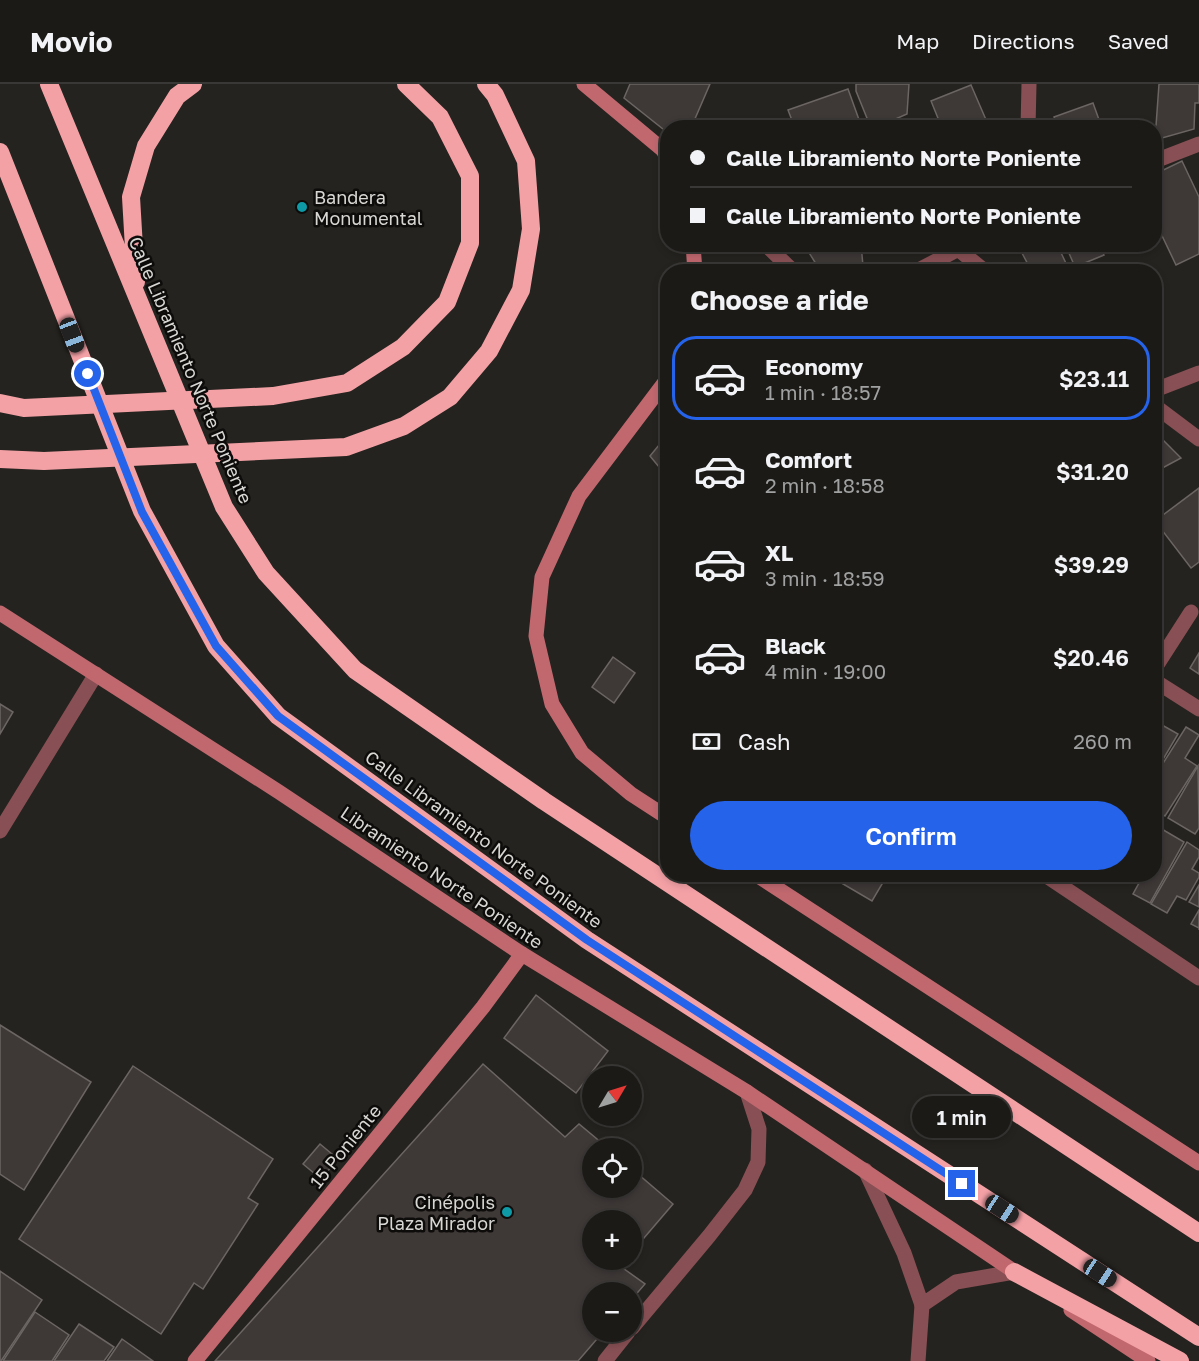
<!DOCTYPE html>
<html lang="en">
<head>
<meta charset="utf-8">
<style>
	body { margin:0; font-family:"Golos Text",sans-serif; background:#252320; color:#f1f3f6; height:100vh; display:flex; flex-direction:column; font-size:22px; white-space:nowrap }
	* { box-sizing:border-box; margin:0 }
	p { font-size:20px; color:#a0a1a1 }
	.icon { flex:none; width:33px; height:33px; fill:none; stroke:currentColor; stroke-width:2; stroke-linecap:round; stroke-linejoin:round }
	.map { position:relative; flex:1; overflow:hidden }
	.details { position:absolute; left:660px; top:180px; width:502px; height:618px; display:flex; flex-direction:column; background:#1c1a17; border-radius:24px; box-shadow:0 3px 9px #0003,0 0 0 2px #3a3836 }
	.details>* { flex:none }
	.guide { position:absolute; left:660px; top:36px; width:502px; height:132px; border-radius:24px; box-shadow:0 3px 9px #0003,0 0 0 2px #3a3836; display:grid; align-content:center; height:132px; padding:0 30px; background:#1c1a17 }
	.needle { width:39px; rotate:52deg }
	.buttons { position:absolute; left:582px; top:982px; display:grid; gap:12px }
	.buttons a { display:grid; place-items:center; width:60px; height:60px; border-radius:50%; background:#1c1a17; box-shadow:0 3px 9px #0003,0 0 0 2px #3a3836; font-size:30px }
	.end { position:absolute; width:27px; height:27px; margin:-14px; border:8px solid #2563eb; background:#fff; box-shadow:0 0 0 3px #fff }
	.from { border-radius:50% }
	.bubble { position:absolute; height:42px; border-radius:21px; background:#1c1a17; box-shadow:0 3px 9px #0003,0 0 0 2px #3a3836; font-size:20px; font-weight:600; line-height:42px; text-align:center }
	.car { position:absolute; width:18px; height:36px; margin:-18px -9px; border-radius:8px; box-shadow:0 0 4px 2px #0007; background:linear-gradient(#222 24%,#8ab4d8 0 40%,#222 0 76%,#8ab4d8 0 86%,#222 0) }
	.guide b { display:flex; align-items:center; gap:21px; height:57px; font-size:22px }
	.guide b+b { border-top:2px solid #3a3836 }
	.guide i { width:15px; height:15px; background:#f1f3f6 }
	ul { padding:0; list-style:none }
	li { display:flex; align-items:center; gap:18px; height:84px; margin:0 12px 9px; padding:0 18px; border:3px solid transparent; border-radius:24px }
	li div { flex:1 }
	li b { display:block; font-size:22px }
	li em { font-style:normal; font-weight:600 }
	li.on { border-color:#2563eb }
	li>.icon { width:54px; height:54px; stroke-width:1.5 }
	h2 { padding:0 30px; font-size:27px; line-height:72px }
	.pay { display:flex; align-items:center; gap:15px; height:66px; padding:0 30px; font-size:22px }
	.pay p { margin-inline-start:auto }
	.action { display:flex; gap:12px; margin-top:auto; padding:12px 30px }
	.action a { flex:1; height:69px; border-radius:36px; background:#2563eb; color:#fff; font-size:24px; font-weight:600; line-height:69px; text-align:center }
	header { display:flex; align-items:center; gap:36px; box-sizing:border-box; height:84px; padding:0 30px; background:#1c1a17; border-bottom:2px solid #3a3836 }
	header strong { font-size:28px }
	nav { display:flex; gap:33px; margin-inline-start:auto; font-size:21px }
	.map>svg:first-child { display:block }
	.building { fill:#3e3837; stroke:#6b6563; stroke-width:1.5 }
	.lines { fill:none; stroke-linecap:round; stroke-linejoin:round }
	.lane { stroke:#885054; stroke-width:15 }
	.street { stroke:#885054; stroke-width:15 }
	.secondary { stroke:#c1686f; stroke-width:15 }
	.highway { stroke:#f4a1a6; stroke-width:18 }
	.route { stroke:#2563eb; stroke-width:8 }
	.culture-dot { fill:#0f9aa8; stroke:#0d0c0a; stroke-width:2 }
	.labels { text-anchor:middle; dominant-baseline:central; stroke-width:5; stroke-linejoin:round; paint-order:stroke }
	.poi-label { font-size:18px; fill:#d8d7d4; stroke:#0d0c0a; text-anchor:start }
	.street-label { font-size:18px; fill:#d8d7d4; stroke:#0d0c0a }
</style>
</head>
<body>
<header>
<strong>Movio</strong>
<nav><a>Map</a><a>Directions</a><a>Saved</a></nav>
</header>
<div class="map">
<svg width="1199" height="1277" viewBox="0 0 1199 1277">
	<rect width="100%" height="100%" fill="#25231f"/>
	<!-- building -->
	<g class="building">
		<path d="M630 0H710L691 44H668V49L624 14Z"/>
		<path d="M856 0H909L907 30 875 44H871L856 7Z"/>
		<path d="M1159 0H1199V19H1195L1194 45 1155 56Z"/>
		<path d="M971 1 987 38 973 44H942L931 17Z"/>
		<path d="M848 5 862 44H779L793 39 788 26Z"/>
		<path d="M1093 19 1102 44H1058L1054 33Z"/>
		<path d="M1182 77 1199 113V170L1176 181 1155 137V90Z"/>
		<path d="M820 160H861L863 182 853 188H821L808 167Z"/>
		<path d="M1039 160H1057L1070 188H1032L1022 169Z"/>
		<path d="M1065 160H1099L1104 171 1075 183Z"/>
		<path d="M1155 348 1181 374 1155 388Z"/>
		<path d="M668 350V394L650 372Z"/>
		<path d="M1199 404V478L1191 484 1155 437Z"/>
		<path d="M1199 569V590L1190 584Z"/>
		<path d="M613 573 635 589 614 619 592 603Z"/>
		<path d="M0 620 13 628 0 650Z"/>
		<path d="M1162 641 1178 650 1155 689V653Z"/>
		<path d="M1186 643 1199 651 1185 674 1197 682 1165 732 1155 726V692Z"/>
		<path d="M1198 682 1199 744 1195 750 1168 734Z"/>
		<path d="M1160 744 1184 758 1150 819 1133 810 1144 790H1155V753Z"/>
		<path d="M1187 758 1199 766V773L1192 785 1199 789V793L1186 816 1177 812 1167 829 1151 820Z"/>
		<path d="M838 790H888L872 817 838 797Z"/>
		<path d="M1199 801V823L1189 818Z"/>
		<path d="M1199 826V846V844L1191 840Z"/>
		<path d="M536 911 608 967 576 1009 504 954Z"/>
		<path d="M0 941 91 998 24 1106 0 1090Z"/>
		<path d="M483 980 565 1053 579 1040 609 1065H592V1104H632V1085L673 1120 632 1168V1137H592V1176H625L620 1182 645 1200 632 1215V1209H592V1248H603L578 1277H215Z"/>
		<path d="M133 982 273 1075 248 1114 258 1120 203 1205 194 1199 161 1250 19 1155Z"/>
		<path d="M320 1060 338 1075 321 1095 303 1080Z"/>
		<path d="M0 1187 42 1216 1 1277H0Z"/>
		<path d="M35 1228 69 1251 52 1277H3Z"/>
		<path d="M79 1240 114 1263 104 1277H54Z"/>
		<path d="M122 1255 153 1277H107Z"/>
	</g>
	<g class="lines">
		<!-- lane -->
		<g class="lane">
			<path d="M0 747 96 590"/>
			<path d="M865 1086 904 1169 922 1221 956 1198 1014 1188"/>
			<path d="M632 1244 709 1152 745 1106 758 1078 759 1045 747 1008"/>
			<path d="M605 1277 628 1248"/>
			<path d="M918 1277 922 1221"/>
		</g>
		<!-- street -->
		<g class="street">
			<path d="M1028 44 1029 0"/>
			<path d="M1155 77 1199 60"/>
			<path d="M765 160 794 188"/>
			<path d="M959 166 986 188"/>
			<path d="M915 188 968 160"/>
			<path d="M1155 306 1199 289"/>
			<path d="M1155 322 1199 355"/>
			<path d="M1155 584 1191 528"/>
			<path d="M1155 597 1199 625"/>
			<path d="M1047 790 1048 793 1199 894"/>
		</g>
		<!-- secondary -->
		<g class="secondary">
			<path d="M584 0 663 66 668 76"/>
			<path d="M693 160 695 188"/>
			<path d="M668 294 579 412 542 493 536 552 552 620 582 669 631 710 668 734"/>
			<path d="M0 529 279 708 522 870 747 1008 1024 1194"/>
			<path d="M755 790 1199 1079"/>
			<path d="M1071 1226 1148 1277"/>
			<path d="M195 1277 483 923 522 870"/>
		</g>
		<!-- highway -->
		<g class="highway">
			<path d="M49 0 224 423 266 489 355 586 544 717 1199 1149"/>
			<path d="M0 68 142 427 216 562 278 632 587 856 1199 1253"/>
			<path d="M136 198 131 113 146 62 177 12 193 0"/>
			<path d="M0 319 24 324 273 312 347 299 403 263 447 218 470 159V92L440 33 406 0"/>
			<path d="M0 375 44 377 346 363 404 342 450 313 489 267 521 206 531 145 526 77 495 11 486 0"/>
			<path d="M1014 1188 1180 1277"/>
		</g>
	</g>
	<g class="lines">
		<!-- route -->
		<path class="route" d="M88 290 142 428 216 562 278 632 587 856 962 1100"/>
	</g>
	<!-- markers -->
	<g class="culture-dot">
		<circle cx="302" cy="123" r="6"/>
		<circle cx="507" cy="1128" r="6"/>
	</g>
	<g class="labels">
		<!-- poi labels -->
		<g class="poi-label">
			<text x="314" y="113">Bandera<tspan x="314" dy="21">Monumental</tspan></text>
			<text x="495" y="1118" text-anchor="end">Cinépolis<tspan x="495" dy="21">Plaza Mirador</tspan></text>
		</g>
		<!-- street labels -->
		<g class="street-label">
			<text transform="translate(191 286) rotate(67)">Calle Libramiento Norte Poniente</text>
			<text transform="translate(484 755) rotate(36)">Calle Libramiento Norte Poniente</text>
			<text transform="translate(442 793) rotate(34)">Libramiento Norte Poniente</text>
			<text transform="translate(345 1062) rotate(-51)">15 Poniente</text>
		</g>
	</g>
</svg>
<div class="buttons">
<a><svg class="needle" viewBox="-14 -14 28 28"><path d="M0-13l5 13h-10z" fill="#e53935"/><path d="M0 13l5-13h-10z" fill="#a0a1a1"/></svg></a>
<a><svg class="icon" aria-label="locate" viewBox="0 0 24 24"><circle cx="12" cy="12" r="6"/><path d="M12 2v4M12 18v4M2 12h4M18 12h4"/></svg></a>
<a>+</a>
<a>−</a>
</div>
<i class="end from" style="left:88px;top:290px"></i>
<i class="end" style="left:962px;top:1100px"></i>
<div class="bubble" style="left:912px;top:1012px;width:99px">1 min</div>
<i class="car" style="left:72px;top:251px;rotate:159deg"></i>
<i class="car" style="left:1002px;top:1125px;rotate:123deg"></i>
<i class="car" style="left:1100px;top:1189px;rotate:123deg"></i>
<div class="guide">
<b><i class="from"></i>Calle Libramiento Norte Poniente</b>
<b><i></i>Calle Libramiento Norte Poniente</b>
</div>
<section class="details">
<h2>Choose a ride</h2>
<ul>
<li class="on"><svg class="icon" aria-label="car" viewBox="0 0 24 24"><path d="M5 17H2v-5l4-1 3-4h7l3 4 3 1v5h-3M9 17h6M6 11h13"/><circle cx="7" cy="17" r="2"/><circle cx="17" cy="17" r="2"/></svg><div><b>Economy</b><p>1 min · 18:57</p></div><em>$23.11</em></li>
<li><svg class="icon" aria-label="car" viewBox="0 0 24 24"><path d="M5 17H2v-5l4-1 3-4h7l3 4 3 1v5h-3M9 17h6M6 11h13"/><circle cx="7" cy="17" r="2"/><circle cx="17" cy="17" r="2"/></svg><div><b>Comfort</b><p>2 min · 18:58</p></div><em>$31.20</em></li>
<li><svg class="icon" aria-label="car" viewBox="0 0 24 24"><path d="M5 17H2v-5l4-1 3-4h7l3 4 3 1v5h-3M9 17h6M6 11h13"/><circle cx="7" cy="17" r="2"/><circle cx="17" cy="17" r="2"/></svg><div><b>XL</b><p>3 min · 18:59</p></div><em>$39.29</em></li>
<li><svg class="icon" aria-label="car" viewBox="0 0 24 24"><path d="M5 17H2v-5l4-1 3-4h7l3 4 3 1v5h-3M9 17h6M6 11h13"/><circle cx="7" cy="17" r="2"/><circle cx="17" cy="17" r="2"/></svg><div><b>Black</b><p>4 min · 19:00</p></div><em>$20.46</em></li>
</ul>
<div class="pay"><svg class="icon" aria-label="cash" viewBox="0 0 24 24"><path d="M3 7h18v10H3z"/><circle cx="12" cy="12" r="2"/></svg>Cash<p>260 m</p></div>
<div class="action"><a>Confirm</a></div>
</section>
</div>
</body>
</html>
